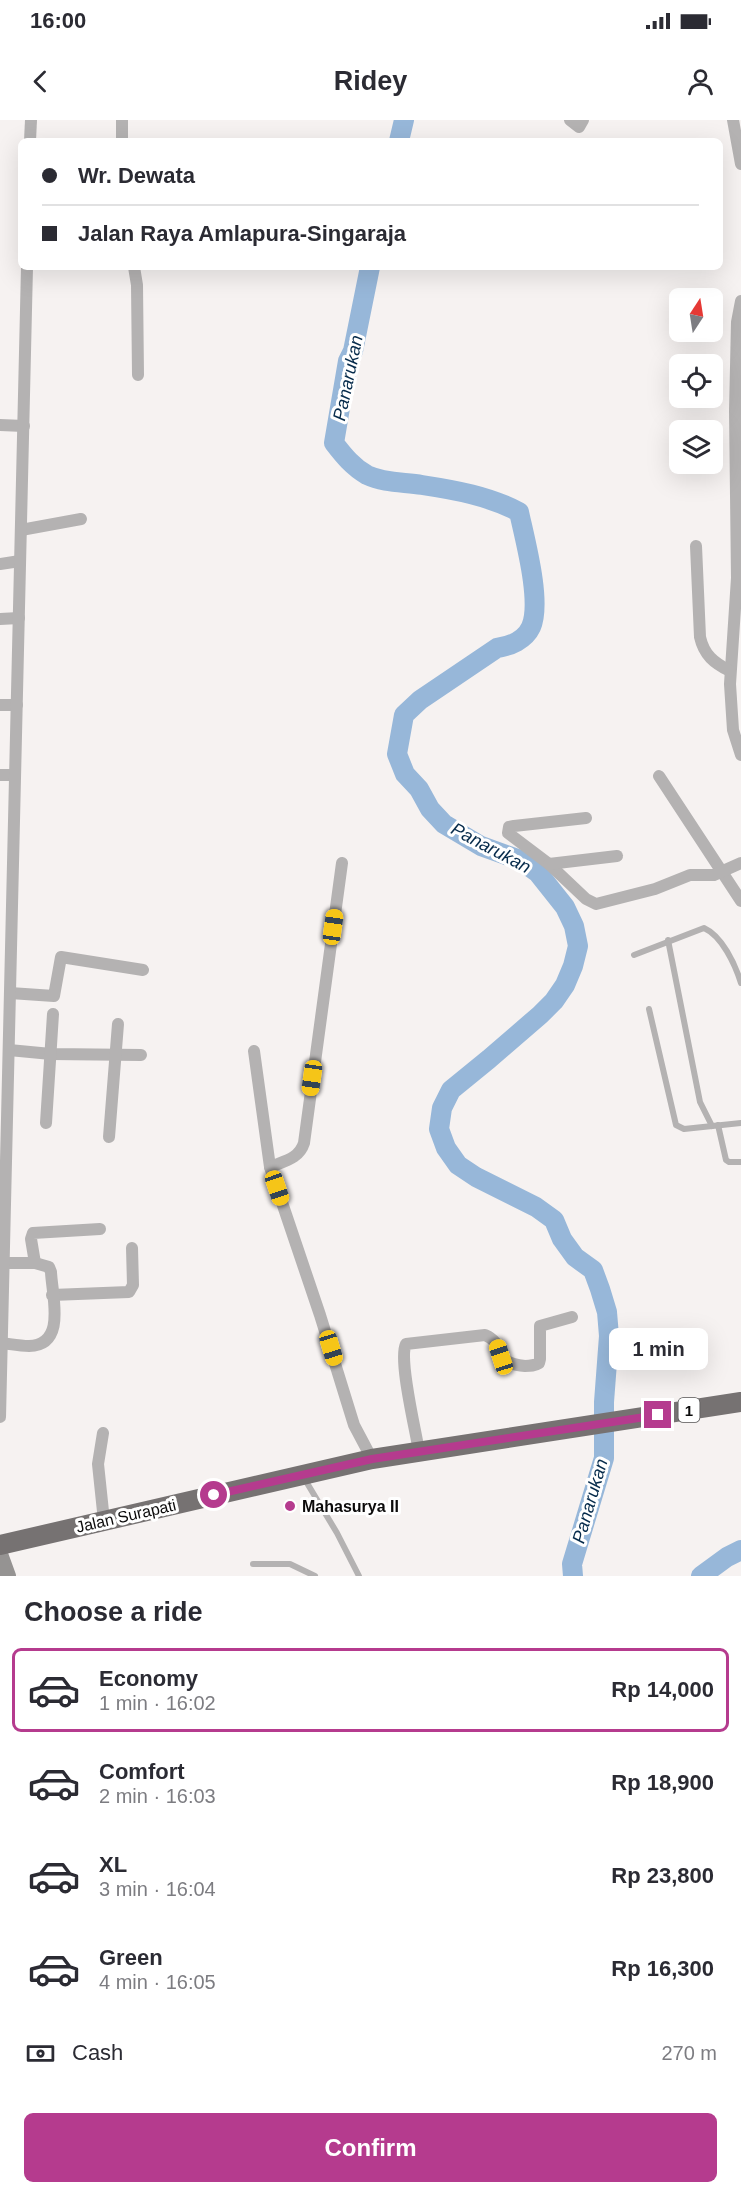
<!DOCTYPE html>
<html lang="en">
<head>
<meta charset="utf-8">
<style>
	body { margin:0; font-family:Helvetica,sans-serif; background:#f2f2f3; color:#2b2b33; height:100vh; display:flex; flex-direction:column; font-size:22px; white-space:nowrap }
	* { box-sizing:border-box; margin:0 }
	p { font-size:20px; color:#7c7c81 }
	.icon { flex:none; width:33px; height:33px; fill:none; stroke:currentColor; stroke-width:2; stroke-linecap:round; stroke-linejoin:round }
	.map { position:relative; height:1456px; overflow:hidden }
	.panel { display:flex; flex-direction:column; background:#fff; flex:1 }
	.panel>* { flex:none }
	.guide { position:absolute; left:18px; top:18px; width:705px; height:132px; border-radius:9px; box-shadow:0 6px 24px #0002; display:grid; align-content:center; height:132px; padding:0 24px; background:#fff }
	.needle { width:39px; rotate:12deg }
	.tools { position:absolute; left:669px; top:168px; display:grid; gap:12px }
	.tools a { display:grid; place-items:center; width:54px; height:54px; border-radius:9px; background:#fff; box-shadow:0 6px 24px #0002; font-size:30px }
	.end { position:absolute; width:27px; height:27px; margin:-14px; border:8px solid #b53b8e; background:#fff; box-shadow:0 0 0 3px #fff }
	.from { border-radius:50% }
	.bubble { position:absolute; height:42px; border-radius:9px; background:#fff; box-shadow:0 6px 24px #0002; font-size:20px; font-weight:700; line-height:42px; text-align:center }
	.car { position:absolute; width:18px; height:36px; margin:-18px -9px; border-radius:8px; box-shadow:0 0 4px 2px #0007; background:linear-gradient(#f5c518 24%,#345 0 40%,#f5c518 0 76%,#345 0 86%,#f5c518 0) }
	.guide b { display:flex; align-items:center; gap:21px; height:57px; font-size:22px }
	.guide b+b { border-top:2px solid #e1e1e2 }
	.guide i { width:15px; height:15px; background:#2b2b33 }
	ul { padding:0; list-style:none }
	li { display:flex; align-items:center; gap:18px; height:84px; margin:0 12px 9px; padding:0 12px; border:3px solid transparent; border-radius:9px }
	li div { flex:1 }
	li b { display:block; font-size:22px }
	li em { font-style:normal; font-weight:700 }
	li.current { border-color:#b53b8e }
	li>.icon { width:54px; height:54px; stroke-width:1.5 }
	h2 { padding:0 24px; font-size:27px; line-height:72px }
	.pay { display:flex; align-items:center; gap:15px; height:66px; padding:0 24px; font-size:22px }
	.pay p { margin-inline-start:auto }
	.button { display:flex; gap:12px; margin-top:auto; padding:12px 24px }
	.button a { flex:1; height:69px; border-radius:9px; background:#b53b8e; color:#fff; font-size:24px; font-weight:700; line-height:69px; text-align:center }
	.status { display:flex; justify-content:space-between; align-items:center; height:42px; padding:0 30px; background:#fff; direction:ltr }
	.status svg { height:16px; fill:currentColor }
	header { display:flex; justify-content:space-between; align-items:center; height:78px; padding:0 24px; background:#fff; font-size:27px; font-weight:700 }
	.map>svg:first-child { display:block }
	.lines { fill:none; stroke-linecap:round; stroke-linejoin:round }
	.river { stroke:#97b7d9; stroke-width:20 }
	.service { stroke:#b4b2b2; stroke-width:6 }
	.minor { stroke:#b4b2b2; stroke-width:12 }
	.secondary { stroke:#959392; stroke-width:16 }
	.trunk { stroke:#767272; stroke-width:20 }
	.route { stroke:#b53b8e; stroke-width:8 }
	.poi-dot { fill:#b53b8e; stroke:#fff; stroke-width:2 }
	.labels { text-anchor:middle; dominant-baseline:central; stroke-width:6; stroke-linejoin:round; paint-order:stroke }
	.shield { fill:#fff; stroke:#555454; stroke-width:1.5 }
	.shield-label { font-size:15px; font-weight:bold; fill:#0c0b0b }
	.poi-label { font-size:16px; font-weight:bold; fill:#0c0b0b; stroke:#fff; text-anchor:start }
	.street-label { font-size:16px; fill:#0c0b0b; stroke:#fff }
	.water-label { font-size:18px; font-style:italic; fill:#062b4b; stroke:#fff }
</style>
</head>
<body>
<div class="status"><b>16:00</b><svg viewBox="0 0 49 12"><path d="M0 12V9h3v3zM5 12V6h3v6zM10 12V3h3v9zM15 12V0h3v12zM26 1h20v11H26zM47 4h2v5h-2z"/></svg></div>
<header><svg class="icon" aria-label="back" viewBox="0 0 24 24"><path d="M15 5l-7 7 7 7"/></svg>Ridey<svg class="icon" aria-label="person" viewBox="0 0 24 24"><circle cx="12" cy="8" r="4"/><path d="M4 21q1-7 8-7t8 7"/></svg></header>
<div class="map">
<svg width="741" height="1456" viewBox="0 0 741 1456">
	<rect width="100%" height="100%" fill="#f6f2f1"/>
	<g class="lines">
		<!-- river -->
		<g class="river">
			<path d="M399 21 404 0"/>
			<path d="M370 147 353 231 348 241 334 323C344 336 353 347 367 355 384 363 404 362 422 365 455 370 489 376 519 392 525 420 542 482 531 507 525 520 510 526 497 528L420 580 404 595 397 634 405 654 419 669 430 689 444 704 481 726 520 740 538 753 565 787 574 806 578 826 573 846 565 865 554 881 540 895 489 939 451 970 442 988 439 1009 446 1028 458 1045 476 1057 536 1087 554 1100 562 1119 575 1137 593 1150 600 1169 607 1192 609 1216 604 1282V1338L572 1444 573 1456"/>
			<path d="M701 1456 727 1437 741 1430"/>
		</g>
		<!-- service -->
		<g class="service">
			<path d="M668 820 700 982 712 1006"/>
			<path d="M634 835 704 808C722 816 735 844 741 863"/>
			<path d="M649 889 676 1005 684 1009 741 1003"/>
			<path d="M718 1005 726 1040 729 1042H741"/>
			<path d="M304 1358 337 1413 359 1456"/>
			<path d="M253 1444H290L315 1456"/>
		</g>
		<!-- minor -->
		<g class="minor">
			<path d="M570 0 579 7 583 0"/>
			<path d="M733 0 741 44"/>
			<path d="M30 21 31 0"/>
			<path d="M122 21V0"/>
			<path d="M134 147 137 165 138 255"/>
			<path d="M741 181 737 202 735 291 737 458 730 564 733 610 741 635"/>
			<path d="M0 305 24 306"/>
			<path d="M21 410 81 399"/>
			<path d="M696 426 700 517C704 535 714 543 730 551"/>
			<path d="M0 444 20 441"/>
			<path d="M0 499 19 498"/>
			<path d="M0 585H17"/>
			<path d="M0 655H15"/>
			<path d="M659 656 741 781"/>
			<path d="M586 698 514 706 509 707 508 713 549 744 586 779 596 784 655 769 690 755H714L741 743"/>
			<path d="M549 744 617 736"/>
			<path d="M10 873 54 876 61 837 143 850"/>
			<path d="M9 930 51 934 141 935"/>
			<path d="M254 931 270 1047 320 1195 354 1305 372 1339"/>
			<path d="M46 1003 53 894"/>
			<path d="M109 1017 118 904"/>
			<path d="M270 1047C284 1041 299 1039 304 1023L342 743"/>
			<path d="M35 1143 31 1119 33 1113 100 1109"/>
			<path d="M52 1175 129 1172 133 1165 132 1128"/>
			<path d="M1 1223C10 1224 20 1226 29 1226 67 1225 52 1176 51 1152L49 1147 35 1143H4"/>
			<path d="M0 1297 27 147"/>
			<path d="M103 1313 98 1344 104 1401"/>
			<path d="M419 1332C416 1311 398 1239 406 1224L485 1215C508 1225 490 1243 525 1246 531 1246 534 1246 539 1243L540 1239V1206L572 1197"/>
		</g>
		<!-- secondary -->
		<path class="secondary" d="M0 1434 8 1456"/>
		<!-- trunk -->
		<path class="trunk" d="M0 1425 372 1339 741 1282"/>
	</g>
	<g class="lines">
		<!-- route -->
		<path class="route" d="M214 1375 372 1339 658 1295"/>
	</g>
	<!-- markers -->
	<circle class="poi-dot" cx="290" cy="1386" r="6"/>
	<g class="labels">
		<!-- shield labels -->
		<rect class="shield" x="678.5" y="1278" width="21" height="24" rx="4.5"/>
		<g class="shield-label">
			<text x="689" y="1290">1</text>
		</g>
		<!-- poi labels -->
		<g class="poi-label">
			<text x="302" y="1386">Mahasurya II</text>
		</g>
		<!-- street labels -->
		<g class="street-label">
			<text transform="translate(126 1396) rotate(-13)">Jalan Surapati</text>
		</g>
		<!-- water labels -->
		<g class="water-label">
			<text transform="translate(348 258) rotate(-78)">Panarukan</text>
			<text transform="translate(491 728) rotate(28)">Panarukan</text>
			<text transform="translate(590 1381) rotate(-74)">Panarukan</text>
		</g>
	</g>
</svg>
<div class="tools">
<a><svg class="needle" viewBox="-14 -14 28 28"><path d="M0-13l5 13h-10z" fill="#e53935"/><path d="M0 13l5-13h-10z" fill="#7c7c81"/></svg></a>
<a><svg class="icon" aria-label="locate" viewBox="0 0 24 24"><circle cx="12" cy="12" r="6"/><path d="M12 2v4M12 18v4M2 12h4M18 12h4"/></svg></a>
<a><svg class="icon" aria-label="layers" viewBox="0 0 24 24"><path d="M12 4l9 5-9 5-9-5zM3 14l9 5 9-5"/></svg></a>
</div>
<i class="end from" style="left:214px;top:1375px"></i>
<i class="end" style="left:658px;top:1295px"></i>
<div class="bubble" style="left:609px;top:1208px;width:99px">1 min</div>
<i class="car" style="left:333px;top:807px;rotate:8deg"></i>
<i class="car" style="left:312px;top:958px;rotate:188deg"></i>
<i class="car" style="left:277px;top:1068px;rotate:161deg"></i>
<i class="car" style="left:331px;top:1228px;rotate:163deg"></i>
<i class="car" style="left:501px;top:1237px;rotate:342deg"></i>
<div class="guide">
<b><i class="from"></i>Wr. Dewata</b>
<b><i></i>Jalan Raya Amlapura-Singaraja</b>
</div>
</div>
<section class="panel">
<h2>Choose a ride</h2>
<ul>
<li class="current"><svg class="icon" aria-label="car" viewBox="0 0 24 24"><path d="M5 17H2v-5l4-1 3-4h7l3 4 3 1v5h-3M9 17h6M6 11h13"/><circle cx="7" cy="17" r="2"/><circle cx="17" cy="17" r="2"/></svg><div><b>Economy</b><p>1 min · 16:02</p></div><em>Rp 14,000</em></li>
<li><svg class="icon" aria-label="car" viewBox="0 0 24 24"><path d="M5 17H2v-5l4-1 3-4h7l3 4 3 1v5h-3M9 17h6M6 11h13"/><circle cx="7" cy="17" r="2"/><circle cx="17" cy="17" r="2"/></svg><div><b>Comfort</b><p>2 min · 16:03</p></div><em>Rp 18,900</em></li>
<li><svg class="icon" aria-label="car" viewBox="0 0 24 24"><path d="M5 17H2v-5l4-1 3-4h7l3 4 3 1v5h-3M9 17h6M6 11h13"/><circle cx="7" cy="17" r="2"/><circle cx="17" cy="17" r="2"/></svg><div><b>XL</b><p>3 min · 16:04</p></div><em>Rp 23,800</em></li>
<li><svg class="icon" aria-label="car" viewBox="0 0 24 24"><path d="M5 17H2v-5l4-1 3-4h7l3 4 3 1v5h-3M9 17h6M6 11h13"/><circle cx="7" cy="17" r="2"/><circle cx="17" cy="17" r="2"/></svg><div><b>Green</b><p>4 min · 16:05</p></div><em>Rp 16,300</em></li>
</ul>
<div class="pay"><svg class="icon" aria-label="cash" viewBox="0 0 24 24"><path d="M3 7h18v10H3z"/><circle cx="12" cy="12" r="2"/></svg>Cash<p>270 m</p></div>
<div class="button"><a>Confirm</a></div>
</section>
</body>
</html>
